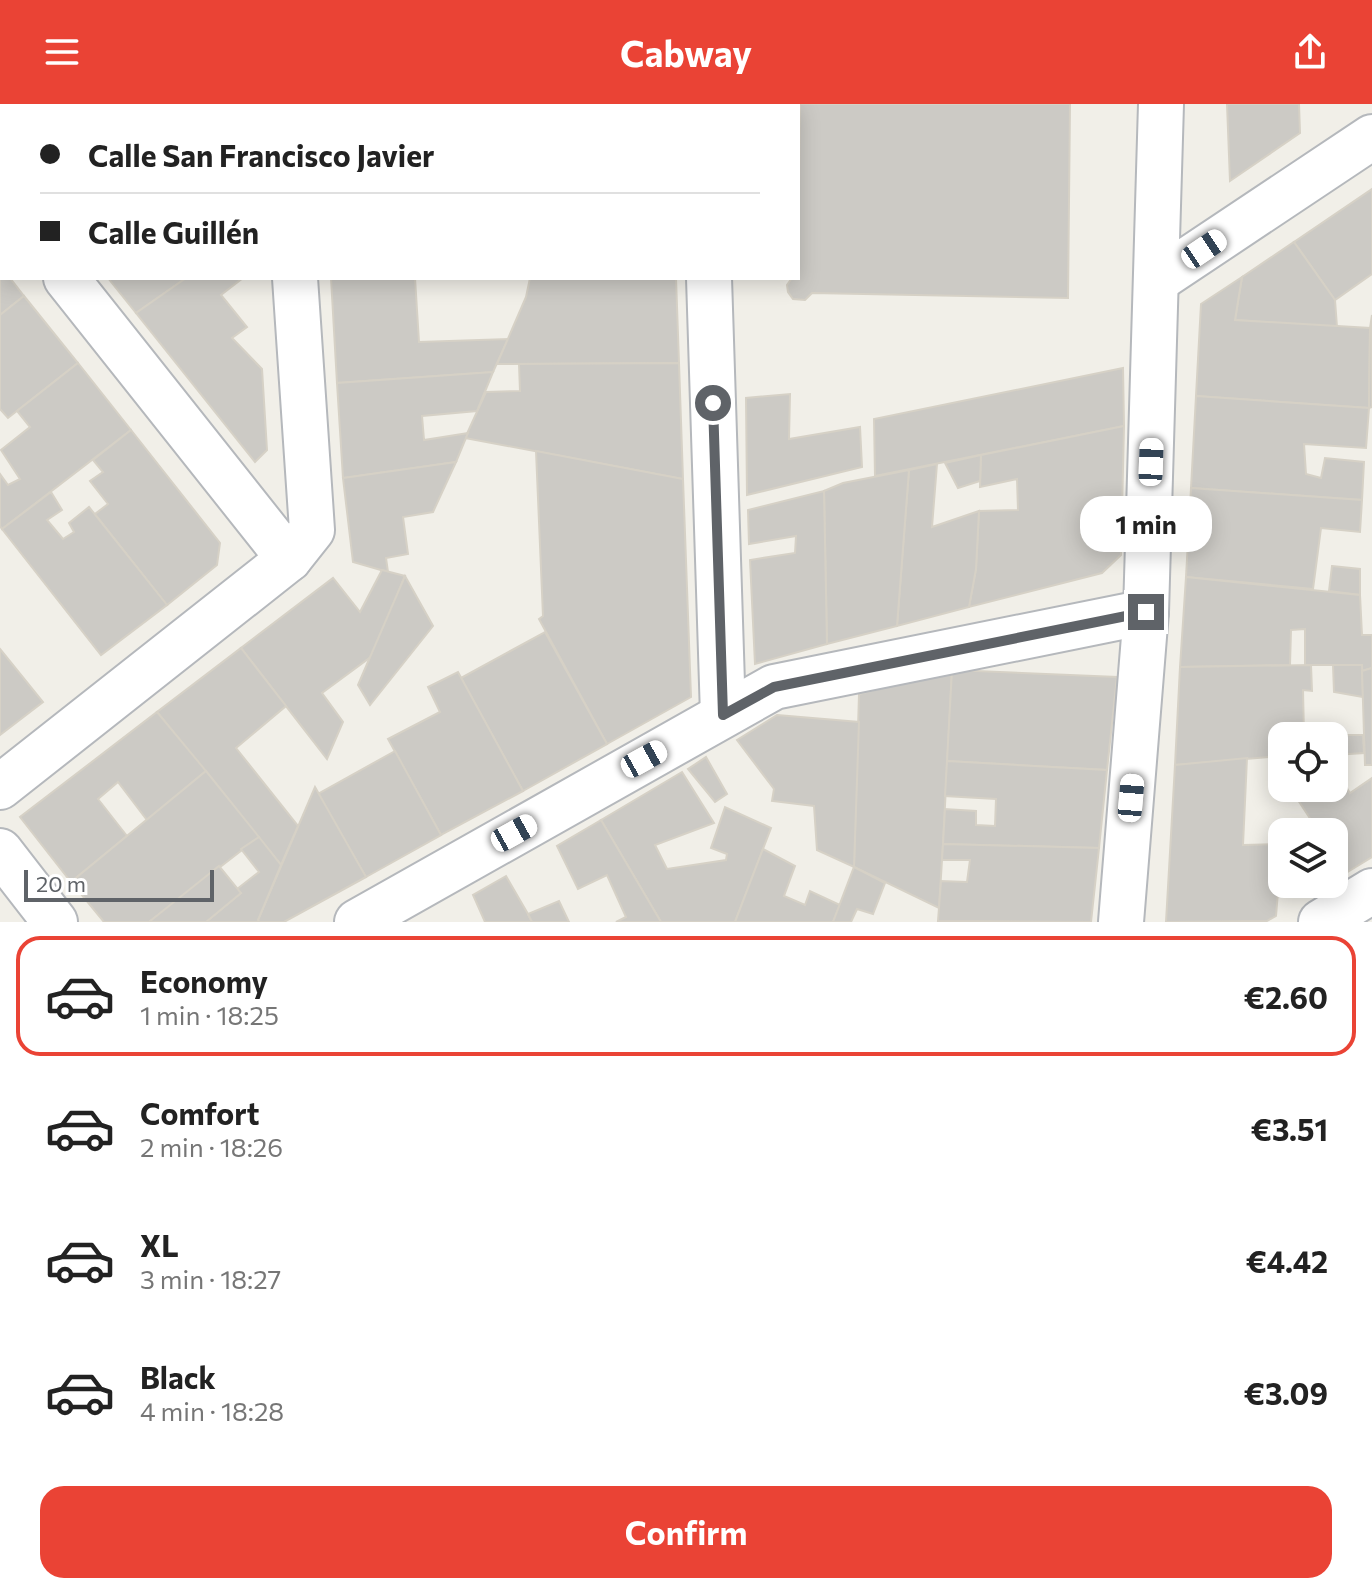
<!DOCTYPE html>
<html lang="en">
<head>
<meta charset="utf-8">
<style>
	body { margin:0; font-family:Commissioner,sans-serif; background:#f6f6f6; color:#222; height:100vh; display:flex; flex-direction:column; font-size:30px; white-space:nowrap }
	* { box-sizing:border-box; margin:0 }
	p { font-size:26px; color:#767676 }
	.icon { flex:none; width:44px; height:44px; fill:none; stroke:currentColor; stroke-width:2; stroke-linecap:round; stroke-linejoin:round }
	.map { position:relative; height:818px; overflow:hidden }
	.sheet { display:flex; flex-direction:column; background:#fff; flex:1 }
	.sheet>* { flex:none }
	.guide { position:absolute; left:0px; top:0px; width:800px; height:176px; box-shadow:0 4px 20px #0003; display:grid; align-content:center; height:176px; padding:0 40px; background:#fff }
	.buttons { position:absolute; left:1268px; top:618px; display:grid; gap:16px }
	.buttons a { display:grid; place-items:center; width:80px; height:80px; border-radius:16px; background:#fff; box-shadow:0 4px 20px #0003; font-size:40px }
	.scale { position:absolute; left:24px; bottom:20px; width:190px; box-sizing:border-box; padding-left:8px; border:4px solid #5f6368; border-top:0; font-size:22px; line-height:28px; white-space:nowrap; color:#5f6368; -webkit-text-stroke:6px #fff; paint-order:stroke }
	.end { position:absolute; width:36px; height:36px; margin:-18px; border:10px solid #5f6368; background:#fff; box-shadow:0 0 0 4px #fff }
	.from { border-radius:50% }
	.bubble { position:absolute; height:56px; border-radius:24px; background:#fff; box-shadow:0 4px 20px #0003; font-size:26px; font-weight:700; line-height:56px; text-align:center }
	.car { position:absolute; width:24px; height:48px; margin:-24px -12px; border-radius:10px; box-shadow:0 0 6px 2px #0007; background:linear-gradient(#fff 24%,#345 0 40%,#fff 0 76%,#345 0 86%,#fff 0) }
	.guide b { display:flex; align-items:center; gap:28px; height:76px; font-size:30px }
	.guide b+b { border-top:2px solid #e0e0e0 }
	.guide i { width:20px; height:20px; background:#222 }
	ul { padding:14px 0 0; list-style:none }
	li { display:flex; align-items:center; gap:24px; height:120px; margin:0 16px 12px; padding:0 24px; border:4px solid transparent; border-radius:24px }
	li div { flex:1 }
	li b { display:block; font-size:30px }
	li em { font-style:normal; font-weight:700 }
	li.current { border-color:#ea4335 }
	li>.icon { width:72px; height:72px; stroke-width:1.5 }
	.action { display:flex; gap:16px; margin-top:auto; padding:16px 40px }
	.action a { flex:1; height:92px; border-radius:24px; background:#ea4335; color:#fff; font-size:32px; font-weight:700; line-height:92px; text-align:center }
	header { display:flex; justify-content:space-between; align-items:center; height:104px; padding:0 40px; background:#ea4335; color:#fff; font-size:36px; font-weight:700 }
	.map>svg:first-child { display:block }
	.building { fill:#cccac5; stroke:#d6d1c6; stroke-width:2 }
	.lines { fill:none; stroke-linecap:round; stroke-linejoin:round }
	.minor-casing { stroke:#b5b8bc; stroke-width:48 }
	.minor { stroke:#fff; stroke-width:44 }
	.route { stroke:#5f6368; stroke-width:10 }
</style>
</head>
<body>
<header><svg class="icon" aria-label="menu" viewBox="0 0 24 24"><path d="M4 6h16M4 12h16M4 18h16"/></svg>Cabway<svg class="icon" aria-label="share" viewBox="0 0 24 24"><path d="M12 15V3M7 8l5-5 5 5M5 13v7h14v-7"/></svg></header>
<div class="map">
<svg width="1372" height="818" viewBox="0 0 1372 818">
	<rect width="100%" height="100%" fill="#f1efe8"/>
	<!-- building -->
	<g class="building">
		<path d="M0 0H169V2H2V40Z"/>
		<path d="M319 0H539L538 2Z"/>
		<path d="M539 0H667V2H538Z"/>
		<path d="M800 0H1070L1068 194 812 189 805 196 793 195 788 188 787 181 792 174H798Z"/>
		<path d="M1227 0H1299L1300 29 1230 77Z"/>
		<path d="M1372 85V170L1335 196 1294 138Z"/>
		<path d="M1294 138 1335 196 1337 223 1235 216 1242 173Z"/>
		<path d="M0 162 2 174H10L24 192 0 211Z"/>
		<path d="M1242 173 1235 216 1370 224 1369 304 1196 292 1201 200Z"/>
		<path d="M108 174H186L136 209Z"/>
		<path d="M186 174H243L221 191 247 223 232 234 262 265 267 346 255 358 136 209Z"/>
		<path d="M331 174H415L419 238 508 235 493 268 337 279Z"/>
		<path d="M530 174H676L679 259 497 260 526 193Z"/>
		<path d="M24 192 78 259 8 314 0 305V211Z"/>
		<path d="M1372 211V303L1369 304 1370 224Z"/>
		<path d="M78 259 131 326 2 425 0 422V370L8 381 20 375 1 346 30 323 17 307Z"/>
		<path d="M679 259 683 375 465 334 486 288 520 287 519 260Z"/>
		<path d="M1123 264 1124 322 875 372 874 315Z"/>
		<path d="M493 268 477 307 422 312 424 336 468 329 456 358 343 374 337 279Z"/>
		<path d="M790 290 789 335 860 323 862 363 747 391 746 294Z"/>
		<path d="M1196 292 1369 304 1366 344 1304 340 1306 370 1321 374 1325 354 1364 358 1362 396 1191 384Z"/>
		<path d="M1124 322 1121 451 1102 469 969 503 976 465 979 407 1018 406 1017 375 980 383 981 351Z"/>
		<path d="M131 326 220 439 217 461 167 501 95 410 108 400 90 377 103 368 93 356Z"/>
		<path d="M536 347 683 375 691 593 607 640 539 515 543 512Z"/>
		<path d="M981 351 980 377 958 384 945 359Z"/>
		<path d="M456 358 433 408 403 413 408 450 386 454 388 468 353 458 343 374Z"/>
		<path d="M937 360 932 423 979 407 976 465 969 503 897 522 909 366Z"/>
		<path d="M909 366 897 522 827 540 824 387 843 379Z"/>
		<path d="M1191 384 1362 396 1360 428 1321 424 1313 485 1186 473Z"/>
		<path d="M824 387 827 540 755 560 750 456 795 449 796 432 749 440 748 406Z"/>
		<path d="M51 388 62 406 47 416 63 435 74 428 69 419 89 403 167 501 101 551 2 425Z"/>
		<path d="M1332 462 1360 465V491L1329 487Z"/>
		<path d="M382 466 405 472 372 552 322 589 343 618 327 655 241 544 333 474 360 508Z"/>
		<path d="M405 472 433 522 370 601 358 581Z"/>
		<path d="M1186 473 1360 491 1362 531H1372V564L1362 567V561H1305V525L1291 526 1290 561 1180 563Z"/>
		<path d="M545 528 607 640 523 687 461 574Z"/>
		<path d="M241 544 286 602 236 644 298 722 281 761 157 608Z"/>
		<path d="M0 545 43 598 0 631Z"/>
		<path d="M1311 561 1312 587 1303 586 1304 631H1363L1364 649 1334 651V632H1282V652L1175 661 1180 563Z"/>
		<path d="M1333 561H1362L1363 593 1334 588Z"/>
		<path d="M1372 564V661H1365L1362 567Z"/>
		<path d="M952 566 943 740 939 804 854 763 859 590Z"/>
		<path d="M952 566 1117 573 1107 666 947 657Z"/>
		<path d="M458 568 523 687 441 731 388 635 440 608 428 583Z"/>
		<path d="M157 608 206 667 147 716 118 678 98 695 127 732 71 778 20 713Z"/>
		<path d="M777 611 859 618 854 763 817 746 814 702 772 697 774 685 737 636Z"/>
		<path d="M395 647 441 731 366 773 318 690Z"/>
		<path d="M706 653 727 690 715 698 688 665Z"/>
		<path d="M1247 654 1243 741 1282 740 1276 812 1267 817 1166 818 1175 661Z"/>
		<path d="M947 657 1107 666 1099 744 943 740 945 705 976 707V721L995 722 996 695 945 692Z"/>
		<path d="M1334 664 1350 689 1372 674V753L1346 769 1334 750V728H1319L1290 684H1334Z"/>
		<path d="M206 667 259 733 149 818H104L71 778Z"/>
		<path d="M682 668 714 719 655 741 667 765 726 756 727 750 711 744 725 703 771 724 735 818H661L601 716Z"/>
		<path d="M315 683 366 773 284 818H259L258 816Z"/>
		<path d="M601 716 661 818H616L626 813 607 771 578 785 557 742Z"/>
		<path d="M259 733 281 761 258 816 259 818H206L241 789 237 785 259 768 241 745Z"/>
		<path d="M943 740 1099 744 1091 818 938 817 941 777 967 778 970 756H942Z"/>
		<path d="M763 745 795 762 784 792 805 801 810 787 840 801 833 818H735Z"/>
		<path d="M219 762 241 789 206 818H149Z"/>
		<path d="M854 763 885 779 873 810 857 805 851 818H833Z"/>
		<path d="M506 772 528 810 532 818H485L473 791Z"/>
		<path d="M559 797 569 818H532L528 810Z"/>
	</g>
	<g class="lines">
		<!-- minor casing -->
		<g class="minor-casing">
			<g id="minor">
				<path d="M283 0 284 2"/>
				<path d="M704 0V2"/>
				<path d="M0 91 2 93"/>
				<path d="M66 174 289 455"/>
				<path d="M709 174 723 611"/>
				<path d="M1156 177 1372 33"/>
				<path d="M0 683 289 455 312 426 295 174"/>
				<path d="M0 747 55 818"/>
				<path d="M357 818 774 583 1146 508"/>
				<path d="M1121 818 1146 508 1161 0"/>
				<path d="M1321 818 1372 787"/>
			</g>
		</g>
		<!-- minor -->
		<use href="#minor" class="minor"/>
	</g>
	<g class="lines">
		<!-- route -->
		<path class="route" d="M713 299 723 611 774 583 1146 508"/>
	</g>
</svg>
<div class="buttons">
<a><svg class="icon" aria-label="locate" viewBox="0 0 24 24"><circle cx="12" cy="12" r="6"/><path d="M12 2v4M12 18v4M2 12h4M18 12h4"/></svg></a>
<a><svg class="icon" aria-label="layers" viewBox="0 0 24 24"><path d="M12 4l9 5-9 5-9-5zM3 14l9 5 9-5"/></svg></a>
</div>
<div class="scale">20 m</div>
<i class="end from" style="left:713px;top:299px"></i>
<i class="end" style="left:1146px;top:508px"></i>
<div class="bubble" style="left:1080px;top:392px;width:132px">1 min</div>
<i class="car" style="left:1204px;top:145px;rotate:56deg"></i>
<i class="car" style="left:1151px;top:358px;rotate:2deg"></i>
<i class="car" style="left:644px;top:655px;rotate:61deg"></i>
<i class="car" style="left:1131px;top:694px;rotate:5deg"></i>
<i class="car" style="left:514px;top:729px;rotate:61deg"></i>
<div class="guide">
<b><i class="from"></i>Calle San Francisco Javier</b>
<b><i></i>Calle Guillén</b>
</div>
</div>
<section class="sheet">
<ul>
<li class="current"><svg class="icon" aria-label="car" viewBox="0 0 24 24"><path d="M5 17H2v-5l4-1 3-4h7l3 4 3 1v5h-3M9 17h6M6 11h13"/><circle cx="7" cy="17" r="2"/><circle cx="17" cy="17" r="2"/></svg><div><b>Economy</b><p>1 min · 18:25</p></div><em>€2.60</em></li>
<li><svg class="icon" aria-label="car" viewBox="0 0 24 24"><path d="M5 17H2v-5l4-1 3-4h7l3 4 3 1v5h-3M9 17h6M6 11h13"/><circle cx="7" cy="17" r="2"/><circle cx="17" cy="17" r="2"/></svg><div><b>Comfort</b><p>2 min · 18:26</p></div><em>€3.51</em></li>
<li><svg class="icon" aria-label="car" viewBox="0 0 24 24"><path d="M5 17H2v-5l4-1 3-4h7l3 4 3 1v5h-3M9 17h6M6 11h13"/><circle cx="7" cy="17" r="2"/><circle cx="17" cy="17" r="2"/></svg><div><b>XL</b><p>3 min · 18:27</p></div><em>€4.42</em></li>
<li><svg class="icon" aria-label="car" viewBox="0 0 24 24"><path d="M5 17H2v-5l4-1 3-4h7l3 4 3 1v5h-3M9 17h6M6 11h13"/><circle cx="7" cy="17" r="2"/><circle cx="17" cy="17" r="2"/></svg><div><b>Black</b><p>4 min · 18:28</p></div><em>€3.09</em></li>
</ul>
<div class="action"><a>Confirm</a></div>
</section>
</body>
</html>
